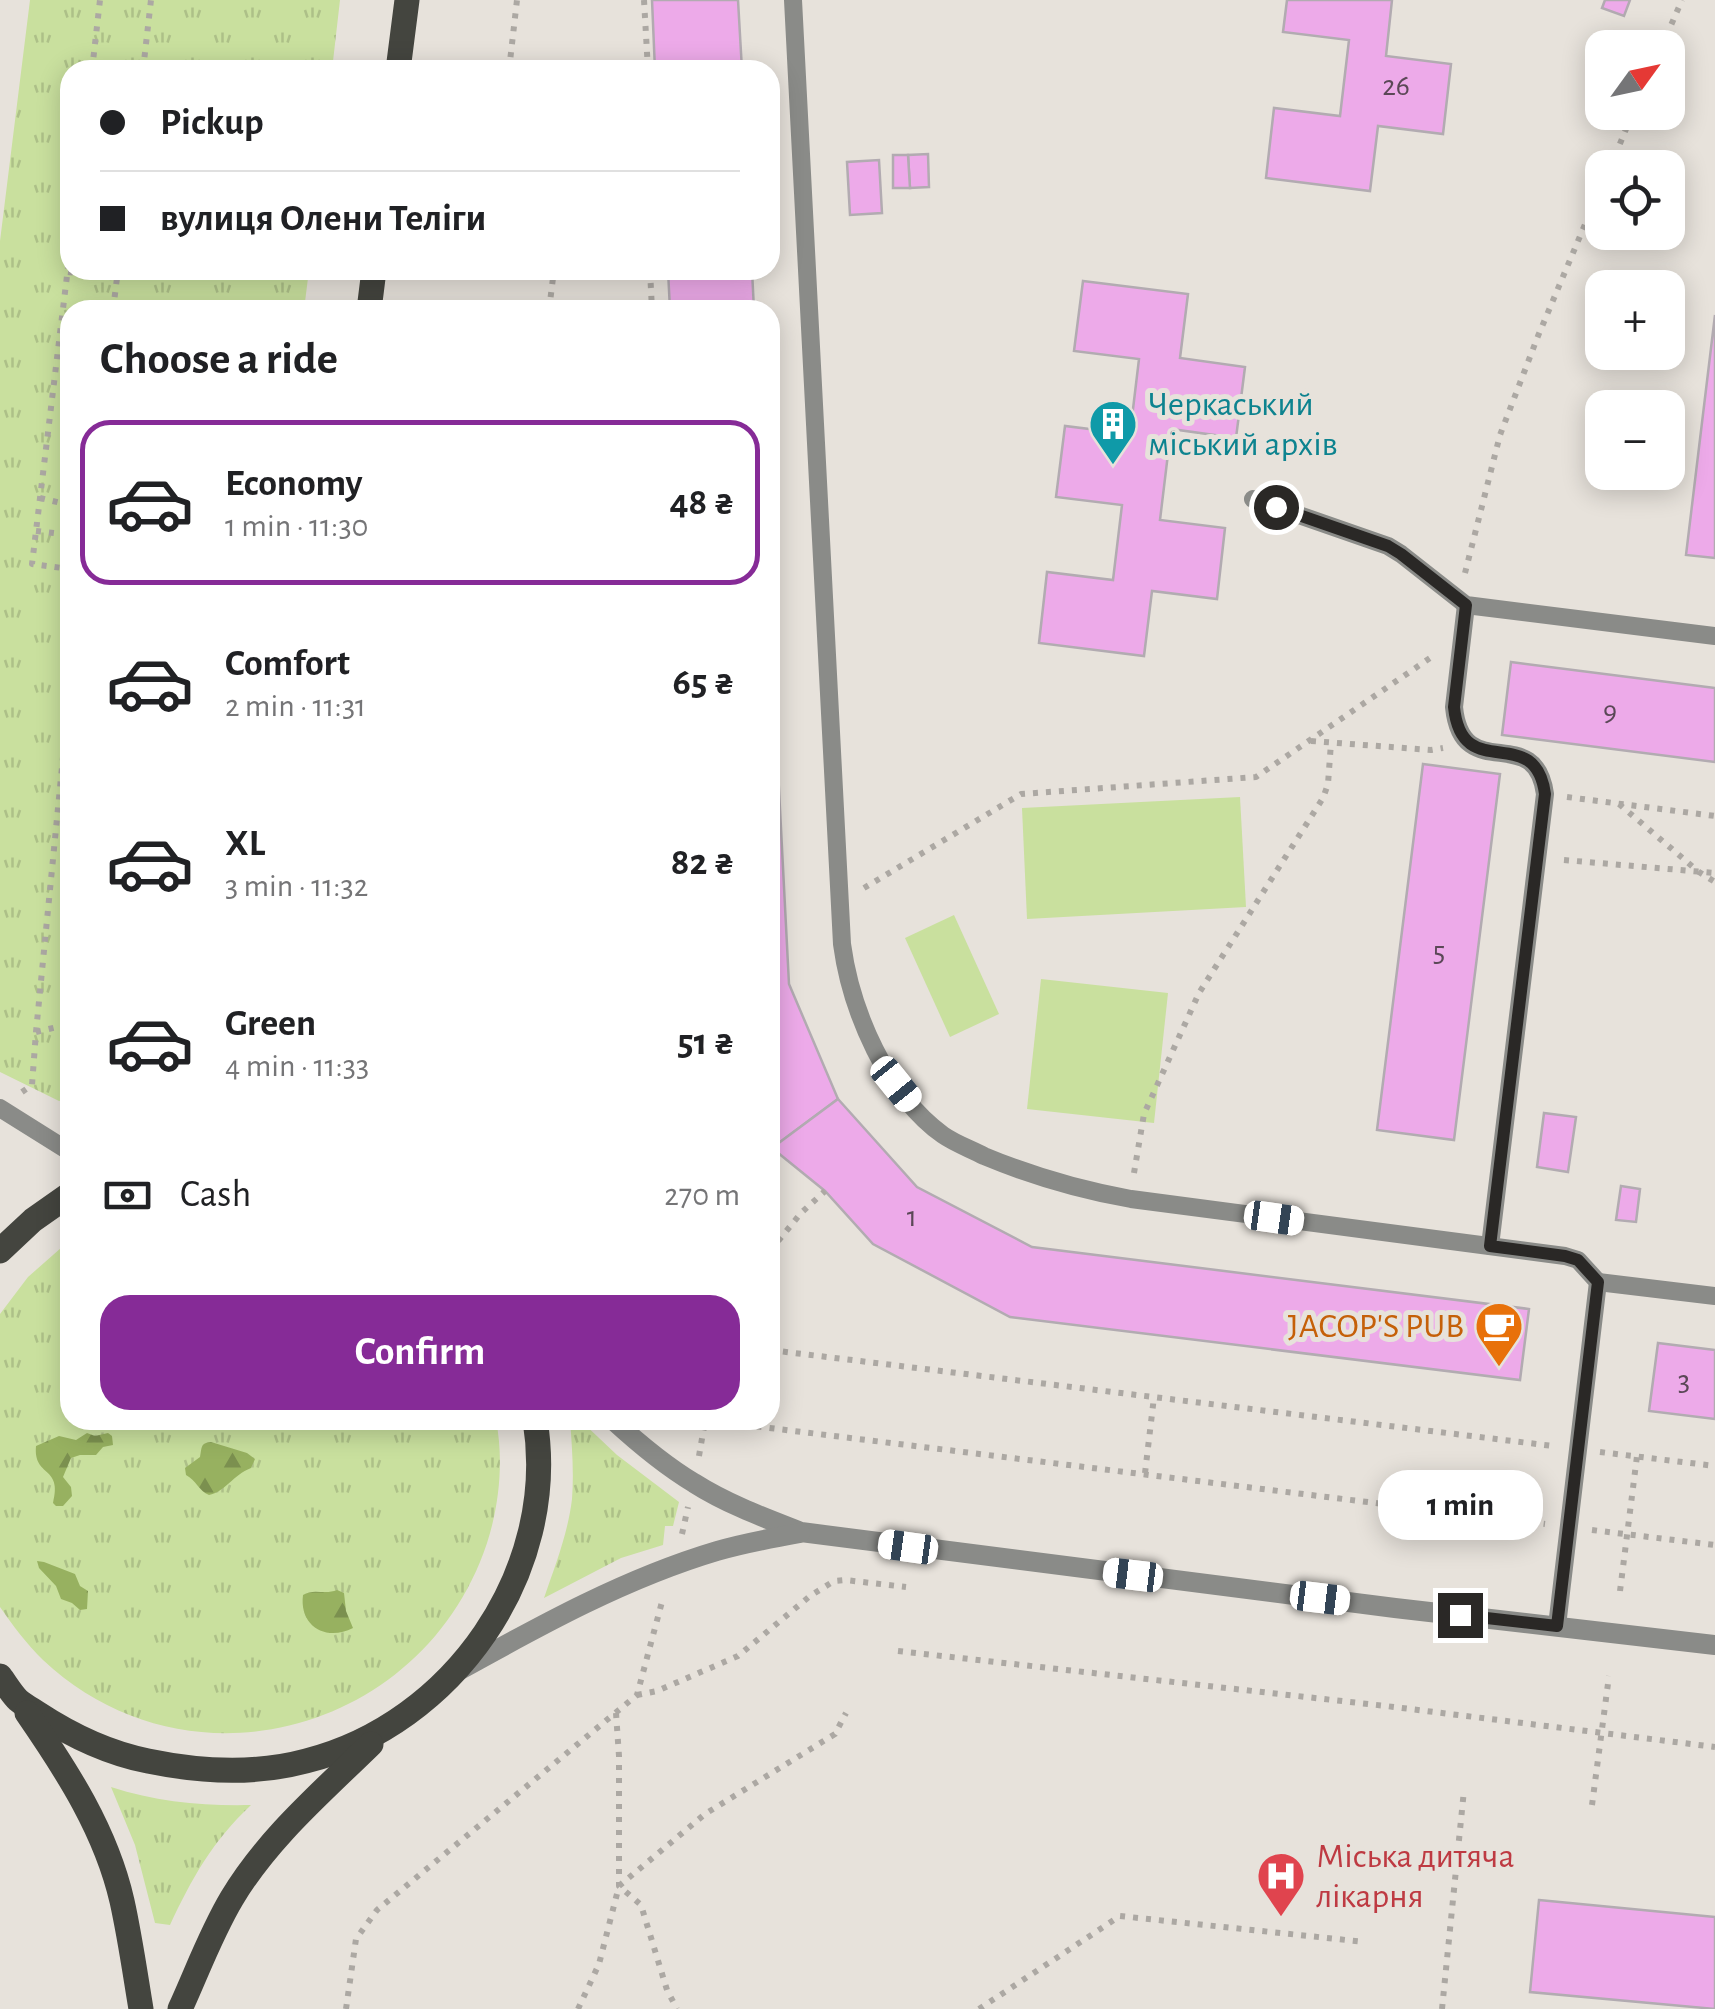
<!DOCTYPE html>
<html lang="en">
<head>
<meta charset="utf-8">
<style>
	body { margin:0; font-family:"Alegreya Sans",sans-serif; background:#f2f2f2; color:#202124; height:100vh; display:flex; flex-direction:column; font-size:38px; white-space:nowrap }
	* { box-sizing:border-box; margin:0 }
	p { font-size:32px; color:#757577 }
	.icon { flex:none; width:55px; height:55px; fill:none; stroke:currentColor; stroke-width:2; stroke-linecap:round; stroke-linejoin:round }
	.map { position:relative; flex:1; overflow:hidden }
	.panel { position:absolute; left:60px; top:300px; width:720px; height:1130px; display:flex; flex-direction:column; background:#fff; border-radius:30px; box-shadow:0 5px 25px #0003 }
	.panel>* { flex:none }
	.banner { position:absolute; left:60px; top:60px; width:720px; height:220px; border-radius:30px; box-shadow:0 5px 25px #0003; display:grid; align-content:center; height:220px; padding:0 40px; background:#fff }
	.needle { width:65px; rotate:57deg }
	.tools { position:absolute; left:1585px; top:30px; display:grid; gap:20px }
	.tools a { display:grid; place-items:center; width:100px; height:100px; border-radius:20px; background:#fff; box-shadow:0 5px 25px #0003; font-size:50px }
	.end { position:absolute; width:45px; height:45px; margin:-22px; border:12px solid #2a2826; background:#fff; box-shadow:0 0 0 5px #fff }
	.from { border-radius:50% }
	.bubble { position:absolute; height:70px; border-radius:30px; background:#fff; box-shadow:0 5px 25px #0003; font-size:32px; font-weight:600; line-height:70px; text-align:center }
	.car { position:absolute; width:30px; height:60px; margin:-30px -15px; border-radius:12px; box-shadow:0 0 8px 2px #0007; background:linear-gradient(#fff 24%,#345 0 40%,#fff 0 76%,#345 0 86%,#fff 0) }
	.banner b { display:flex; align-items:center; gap:35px; height:95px; font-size:38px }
	.banner b+b { border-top:2px solid #e0e0e0 }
	.banner i { width:25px; height:25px; background:#202124 }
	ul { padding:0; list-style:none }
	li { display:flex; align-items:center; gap:30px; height:165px; margin:0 20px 15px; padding:0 20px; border:5px solid transparent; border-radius:30px }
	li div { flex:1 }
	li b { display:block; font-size:38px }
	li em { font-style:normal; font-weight:600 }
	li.selected { border-color:#862b97 }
	li>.icon { width:90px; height:90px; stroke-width:1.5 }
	h2 { padding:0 40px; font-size:45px; line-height:120px }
	.pay { display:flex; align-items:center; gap:25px; height:110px; padding:0 40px; font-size:38px }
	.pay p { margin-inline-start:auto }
	.button { display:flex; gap:20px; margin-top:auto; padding:20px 40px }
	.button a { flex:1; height:115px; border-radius:30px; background:#862b97; color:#fff; font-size:40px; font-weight:600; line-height:115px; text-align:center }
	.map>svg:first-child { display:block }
	.grass { fill:url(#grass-tufts) }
	.forest { fill:url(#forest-firs) }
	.park { fill:#c9e09e }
	.building { fill:#edaae9; stroke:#b2abb1; stroke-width:2.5 }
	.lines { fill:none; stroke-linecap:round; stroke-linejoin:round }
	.path { stroke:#aca8a3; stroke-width:6; stroke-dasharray:5 8; stroke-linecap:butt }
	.service { stroke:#8a8b88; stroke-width:18 }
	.tertiary { stroke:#8a8b88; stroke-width:20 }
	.primary { stroke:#44453f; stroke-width:25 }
	.route { stroke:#2a2826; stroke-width:12 }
	.labels { text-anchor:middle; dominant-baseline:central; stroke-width:10; stroke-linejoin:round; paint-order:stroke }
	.number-label { font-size:30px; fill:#5b4857 }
	.culture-label { font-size:35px; fill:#0d838f; stroke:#e7e2db; text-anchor:start }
	.food-label { font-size:35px; fill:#c56008; stroke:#e7e2db; text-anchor:end }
	.health-label { font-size:35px; fill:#be3a42; stroke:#e7e2db; text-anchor:start }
</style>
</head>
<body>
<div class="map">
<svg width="1715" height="2009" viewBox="0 0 1715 2009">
	<defs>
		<pattern id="grass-tufts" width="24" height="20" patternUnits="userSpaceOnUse" patternTransform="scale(2.5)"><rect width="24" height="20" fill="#c9e09e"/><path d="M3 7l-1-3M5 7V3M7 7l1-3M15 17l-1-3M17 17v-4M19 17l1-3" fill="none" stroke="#adc088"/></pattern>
		<pattern id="forest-firs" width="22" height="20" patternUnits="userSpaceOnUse" patternTransform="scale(2.5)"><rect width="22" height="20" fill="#97b160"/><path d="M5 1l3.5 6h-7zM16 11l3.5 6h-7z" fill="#7b904f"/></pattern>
	</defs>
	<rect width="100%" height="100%" fill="#e7e2db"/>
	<!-- grass -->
	<g class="grass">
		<path d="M30 0H340L332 70H70V270H309L304 310H70V1099L59 1101 0 1072V241Z"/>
		<path d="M70 1240V1420H496C505 1466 498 1519 480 1562 408 1737 183 1792 43 1660 27 1644 13 1626 0 1607V1314L28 1277Z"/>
		<path d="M570 1420H580L617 1455 679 1502 673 1526H665L663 1545 621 1558 544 1598C555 1566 568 1533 572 1499 574 1473 572 1446 570 1420Z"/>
		<path d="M111 1787C157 1802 203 1806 251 1805 212 1842 192 1878 170 1925L155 1923 135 1845Z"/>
	</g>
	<!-- forest -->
	<g class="forest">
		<path d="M87 1433 95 1436 108 1433 112 1436 113 1445 103 1447 96 1455H80L71 1458 63 1477 71 1487 72 1496 63 1506H56L53 1503C63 1465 33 1478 36 1446L59 1436 76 1440Z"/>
		<path d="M211 1442 247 1453 255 1459 251 1468C233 1475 225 1492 209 1495 199 1491 196 1480 186 1475L185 1468 200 1457C202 1448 200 1443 211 1442Z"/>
		<path d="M37 1561 44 1562 75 1574 80 1586 88 1591 87 1609 80 1610 72 1603 61 1599 56 1586 39 1568Z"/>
		<path d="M337 1590 344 1593 346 1611 353 1628C326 1642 299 1626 303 1595 313 1588 325 1595 337 1590Z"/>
	</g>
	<!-- park -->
	<g class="park">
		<path d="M1240 797 1246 907 1027 919 1022 808Z"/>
		<path d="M954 915 999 1014 950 1037 905 938Z"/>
		<path d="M1041 979 1168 993 1154 1123 1027 1109Z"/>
	</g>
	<!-- building -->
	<g class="building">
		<path d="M652 0H738L742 70H655Z"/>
		<path d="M1287 0H1392L1386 56 1451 64 1443 134 1378 126 1370 191 1266 178 1274 108 1340 116 1349 40 1283 32Z"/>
		<path d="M1605 0H1630L1624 16 1602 8Z"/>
		<path d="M928 154 929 187 910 188 908 155Z"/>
		<path d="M893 155H908L910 188H893Z"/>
		<path d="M879 160 882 213 850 215 847 162Z"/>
		<path d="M668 270H752L754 310H670Z"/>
		<path d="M1083 281 1188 294 1180 358 1245 367 1236 438 1171 429 1160 520 1225 528 1217 599 1152 591 1144 656 1039 643 1047 572 1113 580 1122 505 1056 497 1065 426 1130 434 1139 359 1074 351Z"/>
		<path d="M1715 315V558L1686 555Z"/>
		<path d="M770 615 789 984 838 1099 772 1148 770 1144Z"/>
		<path d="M1511 662 1715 688V762L1502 735Z"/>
		<path d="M1423 764 1500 774 1454 1140 1377 1130Z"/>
		<path d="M838 1099 917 1187 1032 1247 1529 1309 1520 1380 1010 1317 873 1244 825 1191 772 1148Z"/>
		<path d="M1544 1113 1576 1117 1568 1172 1537 1167Z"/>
		<path d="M1621 1186 1640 1189 1636 1222 1616 1220Z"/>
		<path d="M1658 1343 1715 1350V1419L1649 1411Z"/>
		<path d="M1539 1900 1715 1917V2009L1530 1992Z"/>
	</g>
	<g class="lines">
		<!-- path -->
		<g class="path">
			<path d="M644 0 648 70"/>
			<path d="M1661 48 1682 0"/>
			<path d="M92 70 100 0"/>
			<path d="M143 70 151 0"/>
			<path d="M509 70 517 0"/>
			<path d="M1610 168 1633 112"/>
			<path d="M70 251 32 564 70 569"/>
			<path d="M650 270 652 310"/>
			<path d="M68 272 117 278"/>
			<path d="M113 310 118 270"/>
			<path d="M549 310 554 270"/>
			<path d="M40 498 70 505"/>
			<path d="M36 531 70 535"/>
			<path d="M1465 573 1500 435 1538 336 1602 184"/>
			<path d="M1311 741 1431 750 1443 748"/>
			<path d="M1567 797 1715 816"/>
			<path d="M1619 804 1699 872 1715 882"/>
			<path d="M1564 860 1715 873"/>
			<path d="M864 888 1021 794 1256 777 1433 656"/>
			<path d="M36 1032 70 1024"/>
			<path d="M22 1092 32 1085 36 1032 70 686"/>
			<path d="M1134 1173 1144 1114 1199 993 1323 798 1328 784 1331 743"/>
			<path d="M770 1251 801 1213 825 1191"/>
			<path d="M770 1350 1553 1446"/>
			<path d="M705 1420 1545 1524"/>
			<path d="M1600 1452 1715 1466"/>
			<path d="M699 1456 705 1421"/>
			<path d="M1145 1473 1154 1397"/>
			<path d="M1592 1530 1715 1545"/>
			<path d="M682 1534 688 1507"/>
			<path d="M1620 1591 1637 1456"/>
			<path d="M898 1651 1386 1706 1715 1747"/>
			<path d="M637 1695 657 1691 738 1656 810 1596 834 1581 845 1580 906 1587"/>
			<path d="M616 1713 619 1756V1886L641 1905 667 1990 677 2009"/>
			<path d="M1592 1805 1609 1676"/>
			<path d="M346 2009 356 1939 377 1910 637 1695 663 1598"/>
			<path d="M578 2009 599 1964 619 1886 705 1814 835 1734 846 1713"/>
			<path d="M979 2009 1120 1916 1365 1942"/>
			<path d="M1442 2009 1464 1790"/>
		</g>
		<!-- service -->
		<g class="service">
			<path d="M793 0 842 944C851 1011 887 1095 943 1135 956 1144 971 1149 984 1156 1032 1176 1080 1190 1131 1199L1565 1256 1578 1260 1598 1282 1557 1626"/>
			<path d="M1253 499 1388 546 1401 554 1466 605 1715 636"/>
			<path d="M1466 605 1454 707C1462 787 1535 720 1545 794L1490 1246"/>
			<path d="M0 1108 70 1152"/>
			<path d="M1598 1282 1715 1296"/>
		</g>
		<!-- tertiary -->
		<g class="tertiary">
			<path d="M613 1420C638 1443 664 1465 694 1483 727 1504 765 1518 801 1532L1395 1608 1715 1645"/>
			<path d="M458 1671C541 1625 626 1578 717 1551 744 1543 772 1538 800 1533"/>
		</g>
		<!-- primary -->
		<g class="primary">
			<path d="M398 70 407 0"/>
			<path d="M369 310 374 270"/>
			<path d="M0 1251 33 1220 70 1194"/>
			<path d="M0 1676C6 1684 11 1693 18 1700 24 1705 31 1709 37 1713 72 1736 107 1753 148 1761 201 1772 254 1775 306 1761 453 1724 560 1571 535 1420"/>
			<path d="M27 1713C67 1771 106 1831 122 1901 130 1937 135 1973 141 2009"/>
			<path d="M180 2009C197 1972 211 1933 232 1898 268 1838 321 1793 371 1744"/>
		</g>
	</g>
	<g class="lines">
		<!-- route -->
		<path class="route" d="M1276 507 1388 546 1401 554 1466 605 1454 707C1462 786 1535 720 1545 794L1490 1246 1565 1256 1578 1260 1598 1282 1557 1626 1460 1615"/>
	</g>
	<!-- icons -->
	<defs>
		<g id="building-pin" transform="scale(2.5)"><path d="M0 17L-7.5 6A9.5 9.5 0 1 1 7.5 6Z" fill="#0f9aa8" stroke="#e7e2db"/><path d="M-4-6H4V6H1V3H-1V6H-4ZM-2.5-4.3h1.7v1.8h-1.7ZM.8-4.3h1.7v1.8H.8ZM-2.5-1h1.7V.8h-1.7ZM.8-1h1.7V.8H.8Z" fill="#fff"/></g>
		<g id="cafe-pin" transform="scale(2.5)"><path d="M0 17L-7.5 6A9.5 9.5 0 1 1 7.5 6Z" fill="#e8710a" stroke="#e7e2db"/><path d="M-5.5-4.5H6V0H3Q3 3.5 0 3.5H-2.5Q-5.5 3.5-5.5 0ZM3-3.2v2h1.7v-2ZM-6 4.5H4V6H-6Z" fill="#fff"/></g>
		<g id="hospital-pin" transform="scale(2.5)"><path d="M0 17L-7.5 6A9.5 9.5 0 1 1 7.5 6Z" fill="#e0444e" stroke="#e7e2db"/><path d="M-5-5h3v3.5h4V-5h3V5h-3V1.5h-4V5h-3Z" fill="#fff"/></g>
	</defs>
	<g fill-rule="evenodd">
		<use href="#building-pin" x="1113" y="424"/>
		<use href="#cafe-pin" x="1499" y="1326"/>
		<use href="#hospital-pin" x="1281" y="1876"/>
	</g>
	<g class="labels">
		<!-- number labels -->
		<g class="number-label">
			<text x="1396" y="86">26</text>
			<text x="1610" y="712">9</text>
			<text x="1439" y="952">5</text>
			<text x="912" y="1217">1</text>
			<text x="1684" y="1381">3</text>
		</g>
		<!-- culture labels -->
		<g class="culture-label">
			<text x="1148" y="404">Черкаський<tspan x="1148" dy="40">міський архів</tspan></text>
		</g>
		<!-- food labels -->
		<g class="food-label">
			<text x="1464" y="1326">JACOP'S PUB</text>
		</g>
		<!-- health labels -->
		<g class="health-label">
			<text x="1316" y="1856">Міська дитяча<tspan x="1316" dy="40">лікарня</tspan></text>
		</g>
	</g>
</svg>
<div class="tools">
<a><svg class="needle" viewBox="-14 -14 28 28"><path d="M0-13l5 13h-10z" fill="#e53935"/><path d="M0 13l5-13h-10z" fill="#757577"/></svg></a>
<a><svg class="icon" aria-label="locate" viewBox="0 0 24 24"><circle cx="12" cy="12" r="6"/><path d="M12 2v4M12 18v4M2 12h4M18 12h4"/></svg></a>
<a>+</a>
<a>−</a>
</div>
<i class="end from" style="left:1276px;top:507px"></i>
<i class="end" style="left:1460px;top:1615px"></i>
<div class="bubble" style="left:1378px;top:1470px;width:165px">1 min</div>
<i class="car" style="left:896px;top:1084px;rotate:141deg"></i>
<i class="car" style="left:1274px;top:1218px;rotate:98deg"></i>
<i class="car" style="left:908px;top:1547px;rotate:278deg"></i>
<i class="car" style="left:1133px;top:1575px;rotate:277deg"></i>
<i class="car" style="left:1320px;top:1598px;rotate:97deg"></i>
<div class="banner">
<b><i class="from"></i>Pickup</b>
<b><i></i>вулиця Олени Теліги</b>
</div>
<section class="panel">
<h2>Choose a ride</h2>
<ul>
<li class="selected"><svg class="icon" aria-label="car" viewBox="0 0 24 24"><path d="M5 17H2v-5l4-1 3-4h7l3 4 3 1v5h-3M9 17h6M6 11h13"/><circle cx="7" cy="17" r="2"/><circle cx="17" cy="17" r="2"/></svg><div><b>Economy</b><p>1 min · 11:30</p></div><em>48 ₴</em></li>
<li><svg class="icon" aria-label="car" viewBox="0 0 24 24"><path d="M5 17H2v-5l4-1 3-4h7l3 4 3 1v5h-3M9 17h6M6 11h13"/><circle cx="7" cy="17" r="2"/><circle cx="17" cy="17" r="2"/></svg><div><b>Comfort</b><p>2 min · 11:31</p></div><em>65 ₴</em></li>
<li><svg class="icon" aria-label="car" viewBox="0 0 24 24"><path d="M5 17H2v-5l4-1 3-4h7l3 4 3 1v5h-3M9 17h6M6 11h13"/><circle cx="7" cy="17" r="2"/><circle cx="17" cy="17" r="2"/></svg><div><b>XL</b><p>3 min · 11:32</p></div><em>82 ₴</em></li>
<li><svg class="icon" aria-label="car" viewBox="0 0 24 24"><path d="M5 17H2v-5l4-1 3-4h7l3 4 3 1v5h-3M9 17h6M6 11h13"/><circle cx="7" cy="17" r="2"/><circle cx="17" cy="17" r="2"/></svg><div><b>Green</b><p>4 min · 11:33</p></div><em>51 ₴</em></li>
</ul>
<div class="pay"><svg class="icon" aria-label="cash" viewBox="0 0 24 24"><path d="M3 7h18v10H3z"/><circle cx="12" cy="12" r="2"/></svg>Cash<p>270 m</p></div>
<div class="button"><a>Confirm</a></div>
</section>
</div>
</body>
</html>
